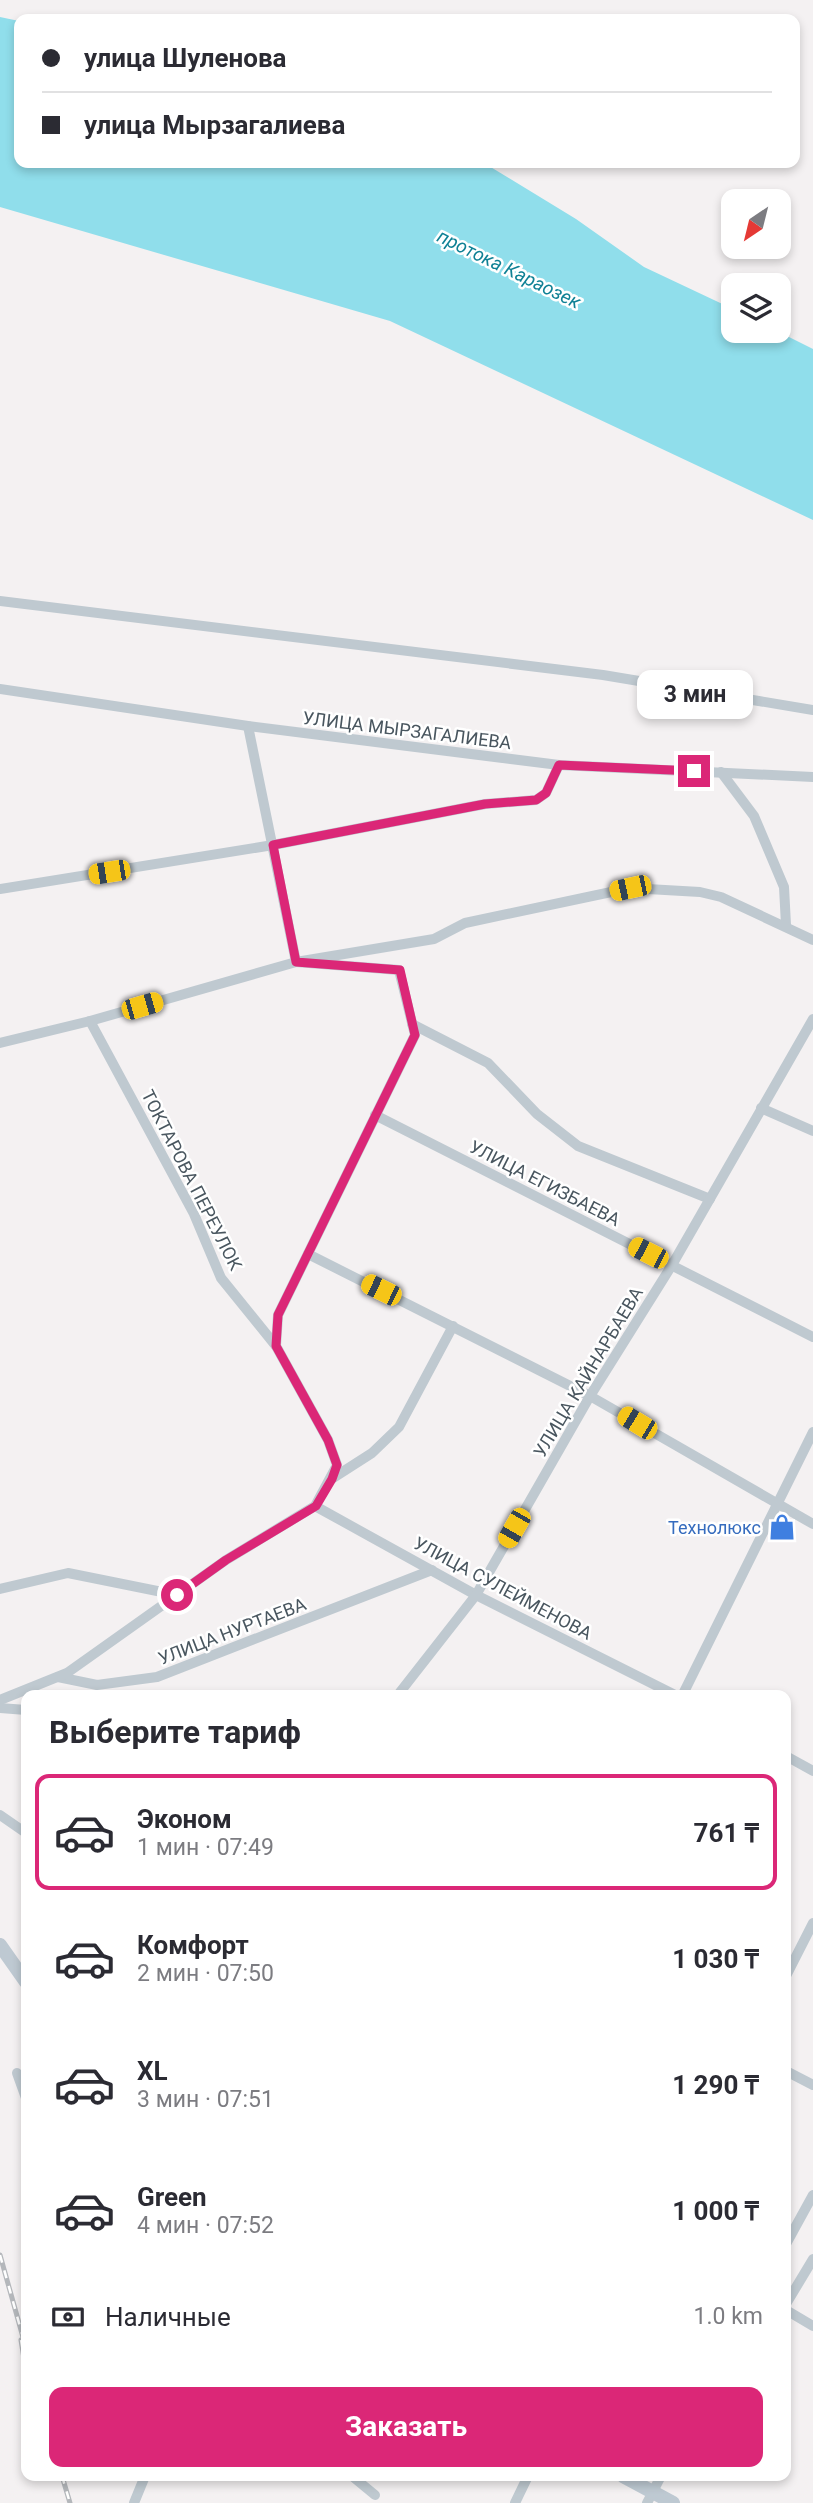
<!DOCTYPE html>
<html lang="ru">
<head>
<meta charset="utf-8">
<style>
	body { margin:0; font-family:Roboto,sans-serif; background:#f7f7f7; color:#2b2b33; height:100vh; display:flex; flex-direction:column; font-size:26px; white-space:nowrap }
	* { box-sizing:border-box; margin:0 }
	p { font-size:23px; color:#7c7c81 }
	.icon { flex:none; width:38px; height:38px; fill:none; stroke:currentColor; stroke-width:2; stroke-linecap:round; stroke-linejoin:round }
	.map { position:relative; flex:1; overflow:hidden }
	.side { position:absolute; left:21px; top:1690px; width:770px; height:791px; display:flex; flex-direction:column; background:#fff; border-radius:14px; box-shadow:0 4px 10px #0003 }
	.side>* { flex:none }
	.top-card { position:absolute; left:14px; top:14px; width:786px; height:154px; border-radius:14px; box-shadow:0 4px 10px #0003; display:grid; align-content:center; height:154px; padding:0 28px; background:#fff }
	.needle { width:46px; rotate:215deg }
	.buttons { position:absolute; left:721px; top:189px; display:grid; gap:14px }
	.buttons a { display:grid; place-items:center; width:70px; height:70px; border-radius:14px; background:#fff; box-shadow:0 4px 10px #0003; font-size:35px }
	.end { position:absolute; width:32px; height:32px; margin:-16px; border:9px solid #db2777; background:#fff; box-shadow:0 0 0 4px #fff }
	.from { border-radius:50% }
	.bubble { position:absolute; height:49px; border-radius:14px; background:#fff; box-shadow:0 4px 10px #0003; font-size:23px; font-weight:700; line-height:49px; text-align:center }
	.car { position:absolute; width:21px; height:42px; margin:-21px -10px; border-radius:9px; box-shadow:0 0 5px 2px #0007; background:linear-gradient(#f5c518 24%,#345 0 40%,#f5c518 0 76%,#345 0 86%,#f5c518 0) }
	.top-card b { display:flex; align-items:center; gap:24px; height:66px; font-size:26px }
	.top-card b+b { border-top:2px solid #e1e1e2 }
	.top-card i { width:18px; height:18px; background:#2b2b33 }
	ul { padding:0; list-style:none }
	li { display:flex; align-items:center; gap:21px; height:116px; margin:0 14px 10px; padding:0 14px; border:4px solid transparent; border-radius:14px }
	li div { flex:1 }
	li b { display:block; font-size:26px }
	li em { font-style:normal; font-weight:700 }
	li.on { border-color:#db2777 }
	li>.icon { width:63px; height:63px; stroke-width:1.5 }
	h2 { padding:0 28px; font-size:32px; line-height:84px }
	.pay { display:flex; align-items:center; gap:18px; height:77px; padding:0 28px; font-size:26px }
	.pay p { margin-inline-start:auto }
	.cta { display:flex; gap:14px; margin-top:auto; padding:14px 28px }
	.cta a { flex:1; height:80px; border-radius:14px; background:#db2777; color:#fff; font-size:28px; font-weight:700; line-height:80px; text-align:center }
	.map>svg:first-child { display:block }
	.water { fill:#90deeb }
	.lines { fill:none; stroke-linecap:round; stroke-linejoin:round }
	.street { stroke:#bfc9d0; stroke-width:10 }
	.secondary { stroke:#bec9d2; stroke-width:14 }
	.rail-casing { stroke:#b4b7bb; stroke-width:5 }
	.rail { stroke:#fff; stroke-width:2.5; stroke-dasharray:8; stroke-linecap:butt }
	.route { stroke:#db2777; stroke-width:9 }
	.labels { text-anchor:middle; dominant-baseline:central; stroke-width:5; stroke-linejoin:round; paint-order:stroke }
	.street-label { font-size:18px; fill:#49565f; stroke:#fff }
	.shop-label { font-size:18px; fill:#366cbe; stroke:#fff; text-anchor:end }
	.water-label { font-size:19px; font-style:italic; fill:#0f8195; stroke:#fff }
</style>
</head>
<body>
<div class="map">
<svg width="813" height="2503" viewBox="0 0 813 2503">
	<rect width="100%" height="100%" fill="#f4f1f2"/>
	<!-- water -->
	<path class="water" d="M0 17 19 21V163H484L576 219 644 267 733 309V331H777L813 349V520L390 321 0 207Z"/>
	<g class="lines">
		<!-- street -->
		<g class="street">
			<path d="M0 601 603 675 813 710"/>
			<path d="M0 689 248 726 559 765 813 777"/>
			<path d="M721 772 754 816 784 887 786 925"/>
			<path d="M0 889 273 845 485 804 536 800 546 793 559 765"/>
			<path d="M90 1021 194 1214 221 1278 276 1346"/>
			<path d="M412 1024 488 1063 537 1114 578 1146 710 1199"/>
			<path d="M0 1043 90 1021 296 962 434 939 465 923 630 888 700 892 721 897 813 940"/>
			<path d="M761 1108 813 1131"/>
			<path d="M375 1115 813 1337"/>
			<path d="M308 1254 590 1396 813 1524"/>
			<path d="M333 1478 372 1453 399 1427 453 1326"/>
			<path d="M315 1506 476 1595 677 1696"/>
			<path d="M0 1589 68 1573 177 1595"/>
			<path d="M58 1677 97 1685 157 1677 432 1570"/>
			<path d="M397 1696 476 1595 590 1396 672 1265 813 1019"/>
			<path d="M682 1696 813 1432"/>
			<path d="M0 1700 67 1673 226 1560 315 1506 337 1465 328 1440 276 1346 278 1315 415 1035 399 970 296 962 248 726"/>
			<path d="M0 1708 26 1710"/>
			<path d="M786 1756 813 1771"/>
			<path d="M0 1815 26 1833"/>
			<path d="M786 1976 813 1923"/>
			<path d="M786 2071 813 2085"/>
			<path d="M17 2073 26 2098"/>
			<path d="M786 2244 813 2195"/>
			<path d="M786 2304 813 2259"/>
			<path d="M786 2310 813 2326"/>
			<path d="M352 2476 375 2495"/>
			<path d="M134 2503 145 2476"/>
			<path d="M515 2503 528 2476"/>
			<path d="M647 2503 661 2476"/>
		</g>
		<!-- secondary -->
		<g class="secondary">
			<path d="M0 1945 26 1982"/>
			<path d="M623 2476 673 2503"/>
		</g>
		<!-- rail casing -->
		<g class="rail-casing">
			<g id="rail">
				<path d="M0 2255 26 2348"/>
				<path d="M21 2340 26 2371"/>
				<path d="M62 2476 70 2503"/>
			</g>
		</g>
		<!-- rail -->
		<use href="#rail" class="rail"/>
	</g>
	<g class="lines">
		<!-- route -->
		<path class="route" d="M177 1595 226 1560 316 1506 332 1479 337 1465 328 1440 276 1346 278 1315 415 1035 400 970 296 962 273 845 485 804 536 800 546 793 559 765 694 771"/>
	</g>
	<!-- icons -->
	<defs>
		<g id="shop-bare" transform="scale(2.1)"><path d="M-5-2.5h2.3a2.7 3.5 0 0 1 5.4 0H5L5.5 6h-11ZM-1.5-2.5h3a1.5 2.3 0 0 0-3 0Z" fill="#3f7fe0" stroke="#fff" stroke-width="2.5" paint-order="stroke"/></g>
	</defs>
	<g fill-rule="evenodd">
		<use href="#shop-bare" x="782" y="1527"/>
	</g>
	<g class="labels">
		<!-- street labels -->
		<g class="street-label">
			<text transform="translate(407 730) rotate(7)">УЛИЦА МЫРЗАГАЛИЕВА</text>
			<text transform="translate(192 1180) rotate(63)">ТОКТАРОВА ПЕРЕУЛОК</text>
			<text transform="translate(545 1183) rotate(27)">УЛИЦА ЕГИЗБАЕВА</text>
			<text transform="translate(588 1372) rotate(-59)">УЛИЦА КАЙНАРБАЕВА</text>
			<text transform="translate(503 1588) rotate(28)">УЛИЦА СУЛЕЙМЕНОВА</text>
			<text transform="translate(232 1631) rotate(-21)">УЛИЦА НУРТАЕВА</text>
		</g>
		<!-- shop labels -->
		<g class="shop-label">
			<text x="761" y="1527">Технолюкс</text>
		</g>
		<!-- water labels -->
		<g class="water-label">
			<text transform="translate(509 269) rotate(26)">протока Караозек</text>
		</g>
	</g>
</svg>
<div class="buttons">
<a><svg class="needle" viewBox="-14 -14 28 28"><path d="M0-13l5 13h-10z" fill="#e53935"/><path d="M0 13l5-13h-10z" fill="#7c7c81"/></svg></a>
<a><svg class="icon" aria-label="layers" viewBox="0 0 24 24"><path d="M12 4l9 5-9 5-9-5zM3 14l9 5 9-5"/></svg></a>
</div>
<i class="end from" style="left:177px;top:1595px"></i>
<i class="end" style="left:694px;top:771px"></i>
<div class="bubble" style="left:637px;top:670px;width:116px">3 мин</div>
<i class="car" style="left:109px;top:872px;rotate:261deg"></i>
<i class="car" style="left:630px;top:888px;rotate:258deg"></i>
<i class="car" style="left:142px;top:1006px;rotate:74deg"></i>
<i class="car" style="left:648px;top:1253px;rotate:297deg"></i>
<i class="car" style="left:381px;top:1290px;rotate:296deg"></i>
<i class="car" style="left:637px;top:1423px;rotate:301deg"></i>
<i class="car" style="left:514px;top:1528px;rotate:210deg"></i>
<div class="top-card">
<b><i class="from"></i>улица Шуленова</b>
<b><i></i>улица Мырзагалиева</b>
</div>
<section class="side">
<h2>Выберите тариф</h2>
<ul>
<li class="on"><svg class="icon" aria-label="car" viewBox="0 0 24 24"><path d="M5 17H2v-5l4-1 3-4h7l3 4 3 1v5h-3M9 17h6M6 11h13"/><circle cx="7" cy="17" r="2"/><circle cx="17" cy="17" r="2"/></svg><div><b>Эконом</b><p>1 мин · 07:49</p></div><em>761 ₸</em></li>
<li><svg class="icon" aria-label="car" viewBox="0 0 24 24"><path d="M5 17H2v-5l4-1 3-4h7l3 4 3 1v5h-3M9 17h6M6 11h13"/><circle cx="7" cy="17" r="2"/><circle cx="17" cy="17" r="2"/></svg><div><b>Комфорт</b><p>2 мин · 07:50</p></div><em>1 030 ₸</em></li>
<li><svg class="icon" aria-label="car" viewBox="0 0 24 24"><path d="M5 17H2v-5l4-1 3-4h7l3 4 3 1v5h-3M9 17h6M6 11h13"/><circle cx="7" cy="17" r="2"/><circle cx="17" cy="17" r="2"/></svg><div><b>XL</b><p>3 мин · 07:51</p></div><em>1 290 ₸</em></li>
<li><svg class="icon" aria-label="car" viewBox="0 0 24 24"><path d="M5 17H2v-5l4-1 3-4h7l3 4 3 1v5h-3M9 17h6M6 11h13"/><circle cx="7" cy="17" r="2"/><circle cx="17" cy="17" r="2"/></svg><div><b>Green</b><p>4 мин · 07:52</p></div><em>1 000 ₸</em></li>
</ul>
<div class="pay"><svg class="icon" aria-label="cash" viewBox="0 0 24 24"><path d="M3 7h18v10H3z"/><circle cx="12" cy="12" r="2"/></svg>Наличные<p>1.0 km</p></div>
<div class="cta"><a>Заказать</a></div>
</section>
</div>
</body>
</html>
